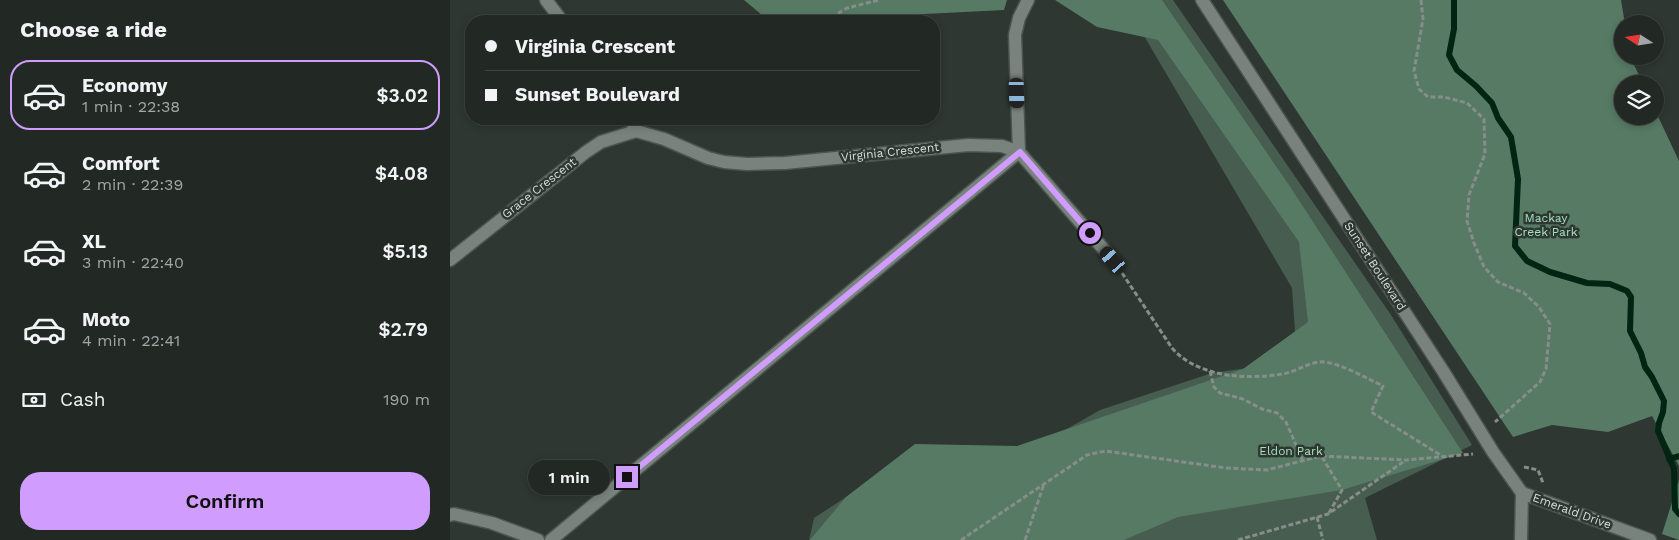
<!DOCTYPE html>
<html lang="en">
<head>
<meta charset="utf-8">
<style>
	body { margin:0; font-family:"Work Sans",sans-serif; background:#2a312d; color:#f1f3f6; height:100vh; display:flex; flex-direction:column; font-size:19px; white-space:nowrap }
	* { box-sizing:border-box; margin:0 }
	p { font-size:16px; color:#a2a6a7 }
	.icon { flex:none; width:28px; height:28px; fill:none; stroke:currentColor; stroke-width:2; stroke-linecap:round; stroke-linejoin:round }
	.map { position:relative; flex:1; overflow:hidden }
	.drawer { display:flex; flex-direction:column; background:#222925; width:450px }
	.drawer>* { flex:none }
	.top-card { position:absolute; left:15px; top:15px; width:475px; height:110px; border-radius:20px; box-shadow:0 2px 8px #0003,0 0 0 1px #3f4542; display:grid; align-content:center; height:110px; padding:0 20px; background:#222925 }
	.needle { width:32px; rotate:282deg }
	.tools { position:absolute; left:1164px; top:15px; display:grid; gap:10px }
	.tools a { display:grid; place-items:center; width:50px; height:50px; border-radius:50%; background:#222925; box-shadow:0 2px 8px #0003,0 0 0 1px #3f4542; font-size:25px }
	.end { position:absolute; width:22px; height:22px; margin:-11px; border:6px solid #d09dff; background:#111; box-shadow:0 0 0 2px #111 }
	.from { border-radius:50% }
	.bubble { position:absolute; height:35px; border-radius:18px; background:#222925; box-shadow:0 2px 8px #0003,0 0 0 1px #3f4542; font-size:16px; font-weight:600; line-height:35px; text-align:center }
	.car { position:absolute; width:15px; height:30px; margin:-15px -8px; border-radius:6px; box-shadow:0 0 4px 1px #0007; background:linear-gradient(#222 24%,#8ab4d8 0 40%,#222 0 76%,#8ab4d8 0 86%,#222 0) }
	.top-card b { display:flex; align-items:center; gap:18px; height:48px; font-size:19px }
	.top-card b+b { border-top:1px solid #3f4542 }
	.top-card i { width:12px; height:12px; background:#f1f3f6 }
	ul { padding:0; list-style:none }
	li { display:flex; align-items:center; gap:15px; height:70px; margin:0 10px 8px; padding:0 10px; border:2px solid transparent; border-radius:20px }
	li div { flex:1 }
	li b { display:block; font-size:19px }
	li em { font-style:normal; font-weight:600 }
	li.selected { border-color:#d09dff }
	li>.icon { width:45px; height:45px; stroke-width:1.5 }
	h2 { padding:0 20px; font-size:22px; line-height:60px }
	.pay { display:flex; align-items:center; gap:12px; height:55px; padding:0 20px; font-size:19px }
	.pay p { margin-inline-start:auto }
	.button { display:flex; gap:10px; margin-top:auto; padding:10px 20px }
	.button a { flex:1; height:58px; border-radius:20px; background:#d09dff; color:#111; font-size:20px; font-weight:600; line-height:58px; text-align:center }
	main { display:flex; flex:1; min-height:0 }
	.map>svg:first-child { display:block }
	.green { fill:#465d4f }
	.forest { fill:#577a64 }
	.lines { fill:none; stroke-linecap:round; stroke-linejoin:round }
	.stream { stroke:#022413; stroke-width:6 }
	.minor-casing { stroke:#4c544f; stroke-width:15 }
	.path { stroke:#868e89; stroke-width:3; stroke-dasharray:5 2.5; stroke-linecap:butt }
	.minor { stroke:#79837d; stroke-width:12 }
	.route { stroke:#d09dff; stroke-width:6 }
	.labels { text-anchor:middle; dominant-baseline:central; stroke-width:5; stroke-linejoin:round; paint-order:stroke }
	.street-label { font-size:12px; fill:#d8deda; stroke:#2e3731 }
	.park-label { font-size:12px; fill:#a4e1bc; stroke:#2e3731 }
</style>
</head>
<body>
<main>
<section class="drawer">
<h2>Choose a ride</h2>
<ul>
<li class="selected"><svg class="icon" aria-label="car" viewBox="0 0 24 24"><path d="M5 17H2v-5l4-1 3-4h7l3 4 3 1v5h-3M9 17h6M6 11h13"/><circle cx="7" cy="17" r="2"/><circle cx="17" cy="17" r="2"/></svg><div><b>Economy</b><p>1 min · 22:38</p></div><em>$3.02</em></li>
<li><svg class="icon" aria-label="car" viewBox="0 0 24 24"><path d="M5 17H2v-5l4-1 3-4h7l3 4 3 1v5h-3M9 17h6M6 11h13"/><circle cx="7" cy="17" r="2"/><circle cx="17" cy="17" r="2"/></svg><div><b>Comfort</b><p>2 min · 22:39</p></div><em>$4.08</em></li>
<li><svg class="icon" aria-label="car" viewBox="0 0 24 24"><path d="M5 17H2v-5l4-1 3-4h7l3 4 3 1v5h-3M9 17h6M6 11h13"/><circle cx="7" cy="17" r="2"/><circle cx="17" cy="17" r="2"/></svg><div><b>XL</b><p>3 min · 22:40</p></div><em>$5.13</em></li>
<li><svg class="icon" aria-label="car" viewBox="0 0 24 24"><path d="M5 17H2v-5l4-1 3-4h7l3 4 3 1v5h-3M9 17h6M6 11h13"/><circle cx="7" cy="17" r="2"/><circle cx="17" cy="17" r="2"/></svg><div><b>Moto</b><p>4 min · 22:41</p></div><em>$2.79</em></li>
</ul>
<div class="pay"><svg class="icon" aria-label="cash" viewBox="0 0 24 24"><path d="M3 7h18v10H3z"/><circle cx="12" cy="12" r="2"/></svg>Cash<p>190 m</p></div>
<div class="button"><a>Confirm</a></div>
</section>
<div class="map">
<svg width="1229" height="540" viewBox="0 0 1229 540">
	<rect width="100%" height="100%" fill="#2e3731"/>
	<!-- green -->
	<path class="green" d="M673 0H723L941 315 1022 445 915 498 927 540H359L364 518 459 456 529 479 650 410 762 373 847 361 842 288Z"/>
	<!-- forest -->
	<g class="forest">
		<path d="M294 0H557L554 10 435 16 418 21H319Z"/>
		<path d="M605 0H712L841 188 1013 453 892 490 728 517 674 540H360L396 497 465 444 567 446 793 369 858 322 849 242 708 40 647 27Z"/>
		<path d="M773 0H1171L1175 24H1172V56H1180L1193 84H1172V116H1205V110L1229 161V466L1202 416 1158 432 1102 425 1063 437Z"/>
		<path d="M1229 480V540L1212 534Z"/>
	</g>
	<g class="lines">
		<!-- stream -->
		<g class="stream">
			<path d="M1004 0V29L999 55 1007 70 1026 86 1042 103 1048 118 1061 137 1068 179 1065 246 1077 261 1100 272 1137 283 1160 284 1177 291 1181 297 1180 331 1191 353 1195 367 1202 377 1214 401 1213 412 1209 423 1208 431 1224 469 1225 509 1229 514"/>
			<path d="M1219 459 1229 456"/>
		</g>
		<!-- minor casing -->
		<g class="minor-casing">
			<g id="minor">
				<path d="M96 0 112 21"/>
				<path d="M752 0 993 371 1043 452 1072 493 1071 540"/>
				<path d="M181 119 186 131"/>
				<path d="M186 131 214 139 258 158 274 162 297 164 335 163 518 145 552 146 569 152 663 260"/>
				<path d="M569 152 565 35 569 18 578 0"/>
				<path d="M0 260 136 152 151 142 186 131"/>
				<path d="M1072 493 1200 540"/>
				<path d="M0 515 4 514 42 523 88 540"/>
				<path d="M101 540 569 152"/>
			</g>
		</g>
		<!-- path -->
		<g class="path">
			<path d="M971 0 973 19 964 71 969 89 978 97H994L1017 103 1034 119 1035 154 1019 195 1017 221 1024 243 1034 267 1048 282 1074 293 1089 307 1100 324 1096 369 1090 382 1045 422"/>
			<path d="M275 21V17L276 16 295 17 307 21"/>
			<path d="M375 21 397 8 429 0"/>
			<path d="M672 273 722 348C747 377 796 380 832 374 845 372 856 364 869 362 885 360 918 379 933 386L921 412 992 456"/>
			<path d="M760 371 764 387 770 393 793 399 812 409 827 413 836 422 853 461"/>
			<path d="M872 457 892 490 879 513"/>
			<path d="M1074 467 1088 470 1093 483"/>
			<path d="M867 517 873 540"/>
			<path d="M511 540 637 455 655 451 776 468 817 470 871 456 956 460 1023 454"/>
			<path d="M575 540 594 484"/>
			<path d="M788 540 878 514 956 460"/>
		</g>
		<!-- minor -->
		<use href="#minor" class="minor"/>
	</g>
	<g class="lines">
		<!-- route -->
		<path class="route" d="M177 477 570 152 640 233"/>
	</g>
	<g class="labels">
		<!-- street labels -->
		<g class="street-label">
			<text transform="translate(440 152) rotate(-6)">Virginia Crescent</text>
			<text transform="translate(89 188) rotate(-38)">Grace Crescent</text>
			<text transform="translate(925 266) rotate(57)">Sunset Boulevard</text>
			<text transform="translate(1122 511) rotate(20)">Emerald Drive</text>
		</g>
		<!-- park labels -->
		<g class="park-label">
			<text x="1096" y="218">Mackay<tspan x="1096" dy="14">Creek Park</tspan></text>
			<text x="841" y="451">Eldon Park</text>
		</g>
	</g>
</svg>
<div class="tools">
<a><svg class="needle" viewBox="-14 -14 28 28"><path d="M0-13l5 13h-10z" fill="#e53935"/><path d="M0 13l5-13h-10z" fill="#a2a6a7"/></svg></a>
<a><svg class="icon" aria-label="layers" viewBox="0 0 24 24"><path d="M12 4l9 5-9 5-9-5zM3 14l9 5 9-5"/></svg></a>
</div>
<i class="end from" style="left:640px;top:233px"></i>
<i class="end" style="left:177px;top:477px"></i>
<div class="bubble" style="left:78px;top:460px;width:82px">1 min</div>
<i class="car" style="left:567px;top:93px;rotate:178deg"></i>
<i class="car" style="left:663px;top:260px;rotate:319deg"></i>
<div class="top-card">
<b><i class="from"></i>Virginia Crescent</b>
<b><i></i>Sunset Boulevard</b>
</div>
</div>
</main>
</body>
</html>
